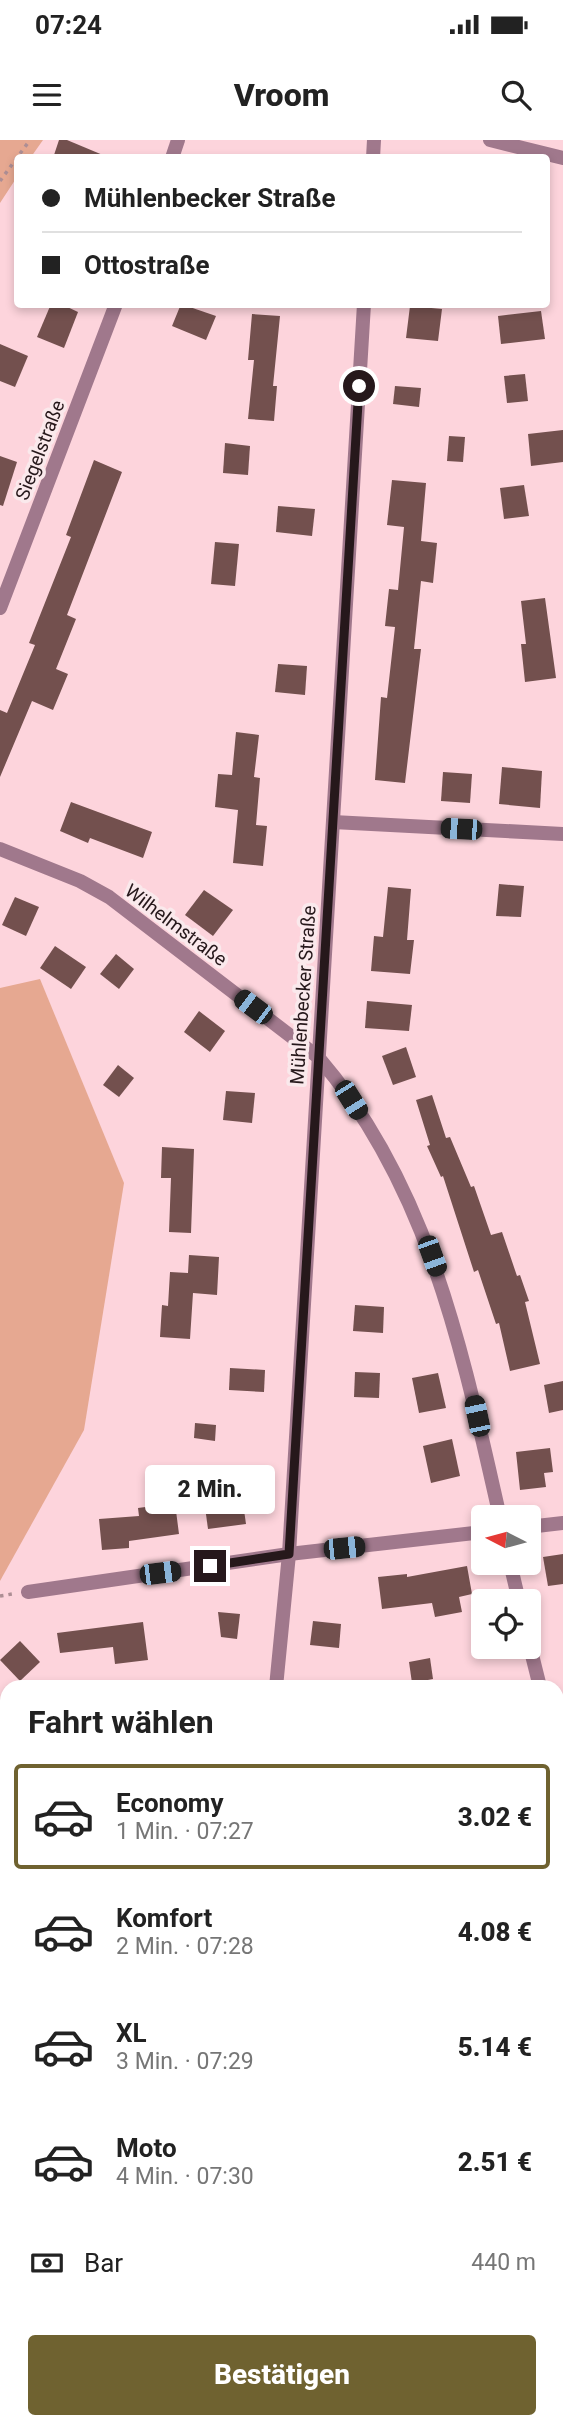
<!DOCTYPE html>
<html lang="de">
<head>
<meta charset="utf-8">
<style>
	body { margin:0; font-family:Roboto,sans-serif; background:#f2f2f2; color:#222; height:100vh; display:flex; flex-direction:column; font-size:26px; white-space:nowrap }
	* { box-sizing:border-box; margin:0 }
	p { font-size:23px; color:#767676 }
	.icon { flex:none; width:38px; height:38px; fill:none; stroke:currentColor; stroke-width:2; stroke-linecap:round; stroke-linejoin:round }
	.map { position:relative; flex:1; overflow:hidden }
	.sheet { position:absolute; left:0px; top:1540px; width:564px; height:749px; display:flex; flex-direction:column; background:#fff; border-radius:21px 21px 0 0; box-shadow:0 4px 10px #0003 }
	.sheet>* { flex:none }
	.banner { position:absolute; left:14px; top:14px; width:536px; height:154px; border-radius:7px; box-shadow:0 4px 10px #0003; display:grid; align-content:center; height:154px; padding:0 28px; background:#fff }
	.needle { width:46px; rotate:276deg }
	.fabs { position:absolute; left:471px; top:1365px; display:grid; gap:14px }
	.fabs a { display:grid; place-items:center; width:70px; height:70px; border-radius:7px; background:#fff; box-shadow:0 4px 10px #0003; font-size:35px }
	.end { position:absolute; width:32px; height:32px; margin:-16px; border:9px solid #26181b; background:#fff; box-shadow:0 0 0 4px #fff }
	.from { border-radius:50% }
	.bubble { position:absolute; height:49px; border-radius:7px; background:#fff; box-shadow:0 4px 10px #0003; font-size:23px; font-weight:800; line-height:49px; text-align:center }
	.car { position:absolute; width:21px; height:42px; margin:-21px -10px; border-radius:9px; box-shadow:0 0 5px 2px #0007; background:linear-gradient(#222 24%,#8ab4d8 0 40%,#222 0 76%,#8ab4d8 0 86%,#222 0) }
	.banner b { display:flex; align-items:center; gap:24px; height:66px; font-size:26px }
	.banner b+b { border-top:2px solid #e0e0e0 }
	.banner i { width:18px; height:18px; background:#222 }
	ul { padding:0; list-style:none }
	li { display:flex; align-items:center; gap:21px; height:105px; margin:0 14px 10px; padding:0 14px; border:4px solid transparent; border-radius:7px }
	li div { flex:1 }
	li b { display:block; font-size:26px }
	li em { font-style:normal; font-weight:800 }
	li.on { border-color:#6f6230 }
	li>.icon { width:63px; height:63px; stroke-width:1.5 }
	h2 { padding:0 28px; font-size:32px; line-height:84px }
	.pay { display:flex; align-items:center; gap:18px; height:77px; padding:0 28px; font-size:26px }
	.pay p { margin-inline-start:auto }
	.button { display:flex; gap:14px; margin-top:auto; padding:14px 28px }
	.button a { flex:1; height:80px; border-radius:7px; background:#6f6230; color:#fff; font-size:28px; font-weight:800; line-height:80px; text-align:center }
	.status { display:flex; justify-content:space-between; align-items:center; height:49px; padding:0 35px; background:#fff; direction:ltr }
	.status svg { height:19px; fill:currentColor }
	header { display:flex; justify-content:space-between; align-items:center; height:91px; padding:0 28px; background:#fff; font-size:32px; font-weight:800 }
	.map>svg:first-child { display:block }
	.green { fill:#e6a891 }
	.building { fill:#73504e }
	.lines { fill:none; stroke-linecap:round; stroke-linejoin:round }
	.path { stroke:#ad8e94; stroke-width:3.5; stroke-dasharray:3.5 5; stroke-linecap:butt }
	.street { stroke:#a0788c; stroke-width:14 }
	.route { stroke:#26181b; stroke-width:9 }
	.labels { text-anchor:middle; dominant-baseline:central; stroke-width:7; stroke-linejoin:round; paint-order:stroke }
	.street-label { font-size:19px; fill:#26181b; stroke:#fae9ec }
</style>
</head>
<body>
<div class="status"><b>07:24</b><svg viewBox="0 0 49 12"><path d="M0 12V9h3v3zM5 12V6h3v6zM10 12V3h3v9zM15 12V0h3v12zM26 1h20v11H26zM47 4h2v5h-2z"/></svg></div>
<header><svg class="icon" aria-label="menu" viewBox="0 0 24 24"><path d="M4 6h16M4 12h16M4 18h16"/></svg>Vroom<svg class="icon" aria-label="search" viewBox="0 0 24 24"><circle cx="10" cy="10" r="6"/><path d="M15 15l6 6"/></svg></header>
<div class="map">
<svg width="563" height="2289" viewBox="0 0 563 2289">
	<rect width="100%" height="100%" fill="#fdd4dc"/>
	<!-- green -->
	<g class="green">
		<path d="M0 0H43L31 17 18 18 17 37 0 63Z"/>
		<path d="M40 839 124 1043 84 1290 0 1441V848Z"/>
		<path d="M0 1574 7 1612V1969H0Z"/>
	</g>
	<!-- building -->
	<g class="building">
		<path d="M59 0H67L110 18H53Z"/>
		<path d="M51 164H61L78 172 64 208 37 197Z"/>
		<path d="M181 164 216 176 206 200 172 186Z"/>
		<path d="M410 166 442 169 438 201 406 198Z"/>
		<path d="M541 171 545 199 501 204 498 176Z"/>
		<path d="M252 174 280 176 273 246H277L274 281 248 279 254 220H248Z"/>
		<path d="M0 204 28 216 15 247 0 241Z"/>
		<path d="M525 234 528 261 507 263 504 236Z"/>
		<path d="M395 246 421 248 419 267 393 264Z"/>
		<path d="M563 290V322L531 326 528 294Z"/>
		<path d="M449 296 465 297 463 322 447 321Z"/>
		<path d="M225 303 250 306 248 335 223 333Z"/>
		<path d="M0 316 17 322 3 366 0 365Z"/>
		<path d="M94 320 122 332 67 475 76 479 56 529 68 534 53 570 32 561 0 637V570L7 573 35 505 29 503 71 397 66 395Z"/>
		<path d="M392 340 426 343 421 401 437 403 433 443 421 441 414 509H421L405 643 375 640 381 557 387 558 395 487 385 486 389 449 398 450 404 387 387 385Z"/>
		<path d="M524 345 529 376 504 379 500 348Z"/>
		<path d="M278 366 315 369 312 396 276 392Z"/>
		<path d="M215 402 239 404 235 446 211 444Z"/>
		<path d="M545 458 556 538 525 542 521 504H526L521 461Z"/>
		<path d="M278 524 307 526 305 555 275 552Z"/>
		<path d="M236 592 259 595 254 637 260 638 256 685 267 686 263 726 233 723 238 670 215 667 218 634 232 635Z"/>
		<path d="M502 627 542 631 540 668 499 664Z"/>
		<path d="M443 632 472 634 470 663 441 661Z"/>
		<path d="M71 662 152 692 143 718 90 698 88 703 60 691Z"/>
		<path d="M499 744 524 746 521 777 496 776Z"/>
		<path d="M388 747 411 749 407 800H414L410 834 371 831 374 796 383 797Z"/>
		<path d="M204 750 233 770 213 796 185 775Z"/>
		<path d="M15 757 39 767 26 796 2 785Z"/>
		<path d="M55 806 86 827 71 849 40 828Z"/>
		<path d="M116 814 134 829 119 849 100 834Z"/>
		<path d="M367 861 412 865 409 891 365 888Z"/>
		<path d="M199 871 225 891 210 912 184 892Z"/>
		<path d="M406 907 416 937 393 945 382 916Z"/>
		<path d="M118 925 134 938 119 957 103 945Z"/>
		<path d="M226 951 255 953 252 983 223 980Z"/>
		<path d="M432 955 446 998 450 997 471 1047 474 1046 491 1095 502 1092 517 1136 520 1135 529 1161 525 1162 540 1224 510 1231 499 1183 496 1184 478 1130 474 1132 443 1036 441 1037 427 1006 430 1005 416 960Z"/>
		<path d="M162 1007 194 1009 191 1093 169 1092 171 1038H161Z"/>
		<path d="M189 1115 219 1117 217 1155 193 1153 190 1199 160 1197 162 1165 168 1166 170 1132 188 1133Z"/>
		<path d="M355 1165 384 1167 383 1193 353 1191Z"/>
		<path d="M230 1228 265 1230 264 1252 229 1250Z"/>
		<path d="M355 1232 380 1233 379 1258 354 1257Z"/>
		<path d="M438 1233 446 1268 419 1273 412 1238Z"/>
		<path d="M563 1241V1270L549 1273 544 1245Z"/>
		<path d="M195 1283 216 1285 215 1301 194 1298Z"/>
		<path d="M452 1299 460 1336 431 1343 423 1306Z"/>
		<path d="M550 1308 553 1332 544 1333 546 1347 520 1350 516 1312Z"/>
		<path d="M175 1363 179 1394 129 1401V1408L102 1410 99 1379 139 1376 138 1368Z"/>
		<path d="M243 1363 246 1384 208 1389 205 1367Z"/>
		<path d="M563 1414V1444L548 1446 543 1417Z"/>
		<path d="M467 1426 472 1454 459 1457 462 1472 435 1477 432 1463 382 1469 378 1437 407 1434V1437Z"/>
		<path d="M218 1472 240 1474 237 1499 221 1497Z"/>
		<path d="M313 1481 341 1484 339 1508 310 1505Z"/>
		<path d="M143 1482 148 1520 115 1524 113 1507 60 1513 57 1493Z"/>
		<path d="M20 1501 40 1522 20 1541 0 1520Z"/>
		<path d="M430 1518 433 1539 412 1543 409 1522Z"/>
	</g>
	<g class="lines">
		<!-- path -->
		<g class="path">
			<path d="M0 41 30 0"/>
			<path d="M0 1456 12 1454"/>
			<path d="M0 1897H3L5 1922 0 1925"/>
		</g>
		<!-- street -->
		<g class="street">
			<path d="M490 0 563 18"/>
			<path d="M172 18 178 0"/>
			<path d="M373 18 374 0"/>
			<path d="M0 468 116 164"/>
			<path d="M333 682 563 694"/>
			<path d="M0 709 80 741 109 757 318 917C430 1047 463 1215 500 1377"/>
			<path d="M528 1387 563 1383"/>
			<path d="M510 1423 519 1461"/>
			<path d="M28 1452 289 1414 483 1392"/>
			<path d="M528 1499 540 1547"/>
			<path d="M276 1547 289 1414 364 164"/>
			<path d="M556 1615 563 1642"/>
			<path d="M556 2030 563 2031"/>
			<path d="M201 2289 202 2282"/>
			<path d="M459 2289 460 2282"/>
		</g>
	</g>
	<g class="lines">
		<!-- route -->
		<path class="route" d="M210 1426 289 1414 359 246"/>
	</g>
	<g class="labels">
		<!-- street labels -->
		<g class="street-label">
			<text transform="translate(40 310) rotate(-69)">Siegelstraße</text>
			<text transform="translate(176 785) rotate(37)">Wilhelmstraße</text>
			<text transform="translate(303 855) rotate(-86)">Mühlenbecker Straße</text>
		</g>
	</g>
</svg>
<div class="fabs">
<a><svg class="needle" viewBox="-14 -14 28 28"><path d="M0-13l5 13h-10z" fill="#e53935"/><path d="M0 13l5-13h-10z" fill="#767676"/></svg></a>
<a><svg class="icon" aria-label="locate" viewBox="0 0 24 24"><circle cx="12" cy="12" r="6"/><path d="M12 2v4M12 18v4M2 12h4M18 12h4"/></svg></a>
</div>
<i class="end from" style="left:359px;top:246px"></i>
<i class="end" style="left:210px;top:1426px"></i>
<div class="bubble" style="left:145px;top:1325px;width:130px">2 Min.</div>
<i class="car" style="left:461px;top:689px;rotate:273deg"></i>
<i class="car" style="left:253px;top:867px;rotate:307deg"></i>
<i class="car" style="left:351px;top:960px;rotate:148deg"></i>
<i class="car" style="left:432px;top:1116px;rotate:160deg"></i>
<i class="car" style="left:477px;top:1276px;rotate:348deg"></i>
<i class="car" style="left:344px;top:1408px;rotate:84deg"></i>
<i class="car" style="left:160px;top:1433px;rotate:83deg"></i>
<div class="banner">
<b><i class="from"></i>Mühlenbecker Straße</b>
<b><i></i>Ottostraße</b>
</div>
<section class="sheet">
<h2>Fahrt wählen</h2>
<ul>
<li class="on"><svg class="icon" aria-label="car" viewBox="0 0 24 24"><path d="M5 17H2v-5l4-1 3-4h7l3 4 3 1v5h-3M9 17h6M6 11h13"/><circle cx="7" cy="17" r="2"/><circle cx="17" cy="17" r="2"/></svg><div><b>Economy</b><p>1 Min. · 07:27</p></div><em>3.02 €</em></li>
<li><svg class="icon" aria-label="car" viewBox="0 0 24 24"><path d="M5 17H2v-5l4-1 3-4h7l3 4 3 1v5h-3M9 17h6M6 11h13"/><circle cx="7" cy="17" r="2"/><circle cx="17" cy="17" r="2"/></svg><div><b>Komfort</b><p>2 Min. · 07:28</p></div><em>4.08 €</em></li>
<li><svg class="icon" aria-label="car" viewBox="0 0 24 24"><path d="M5 17H2v-5l4-1 3-4h7l3 4 3 1v5h-3M9 17h6M6 11h13"/><circle cx="7" cy="17" r="2"/><circle cx="17" cy="17" r="2"/></svg><div><b>XL</b><p>3 Min. · 07:29</p></div><em>5.14 €</em></li>
<li><svg class="icon" aria-label="car" viewBox="0 0 24 24"><path d="M5 17H2v-5l4-1 3-4h7l3 4 3 1v5h-3M9 17h6M6 11h13"/><circle cx="7" cy="17" r="2"/><circle cx="17" cy="17" r="2"/></svg><div><b>Moto</b><p>4 Min. · 07:30</p></div><em>2.51 €</em></li>
</ul>
<div class="pay"><svg class="icon" aria-label="cash" viewBox="0 0 24 24"><path d="M3 7h18v10H3z"/><circle cx="12" cy="12" r="2"/></svg>Bar<p>440 m</p></div>
<div class="button"><a>Bestätigen</a></div>
</section>
</div>
</body>
</html>
